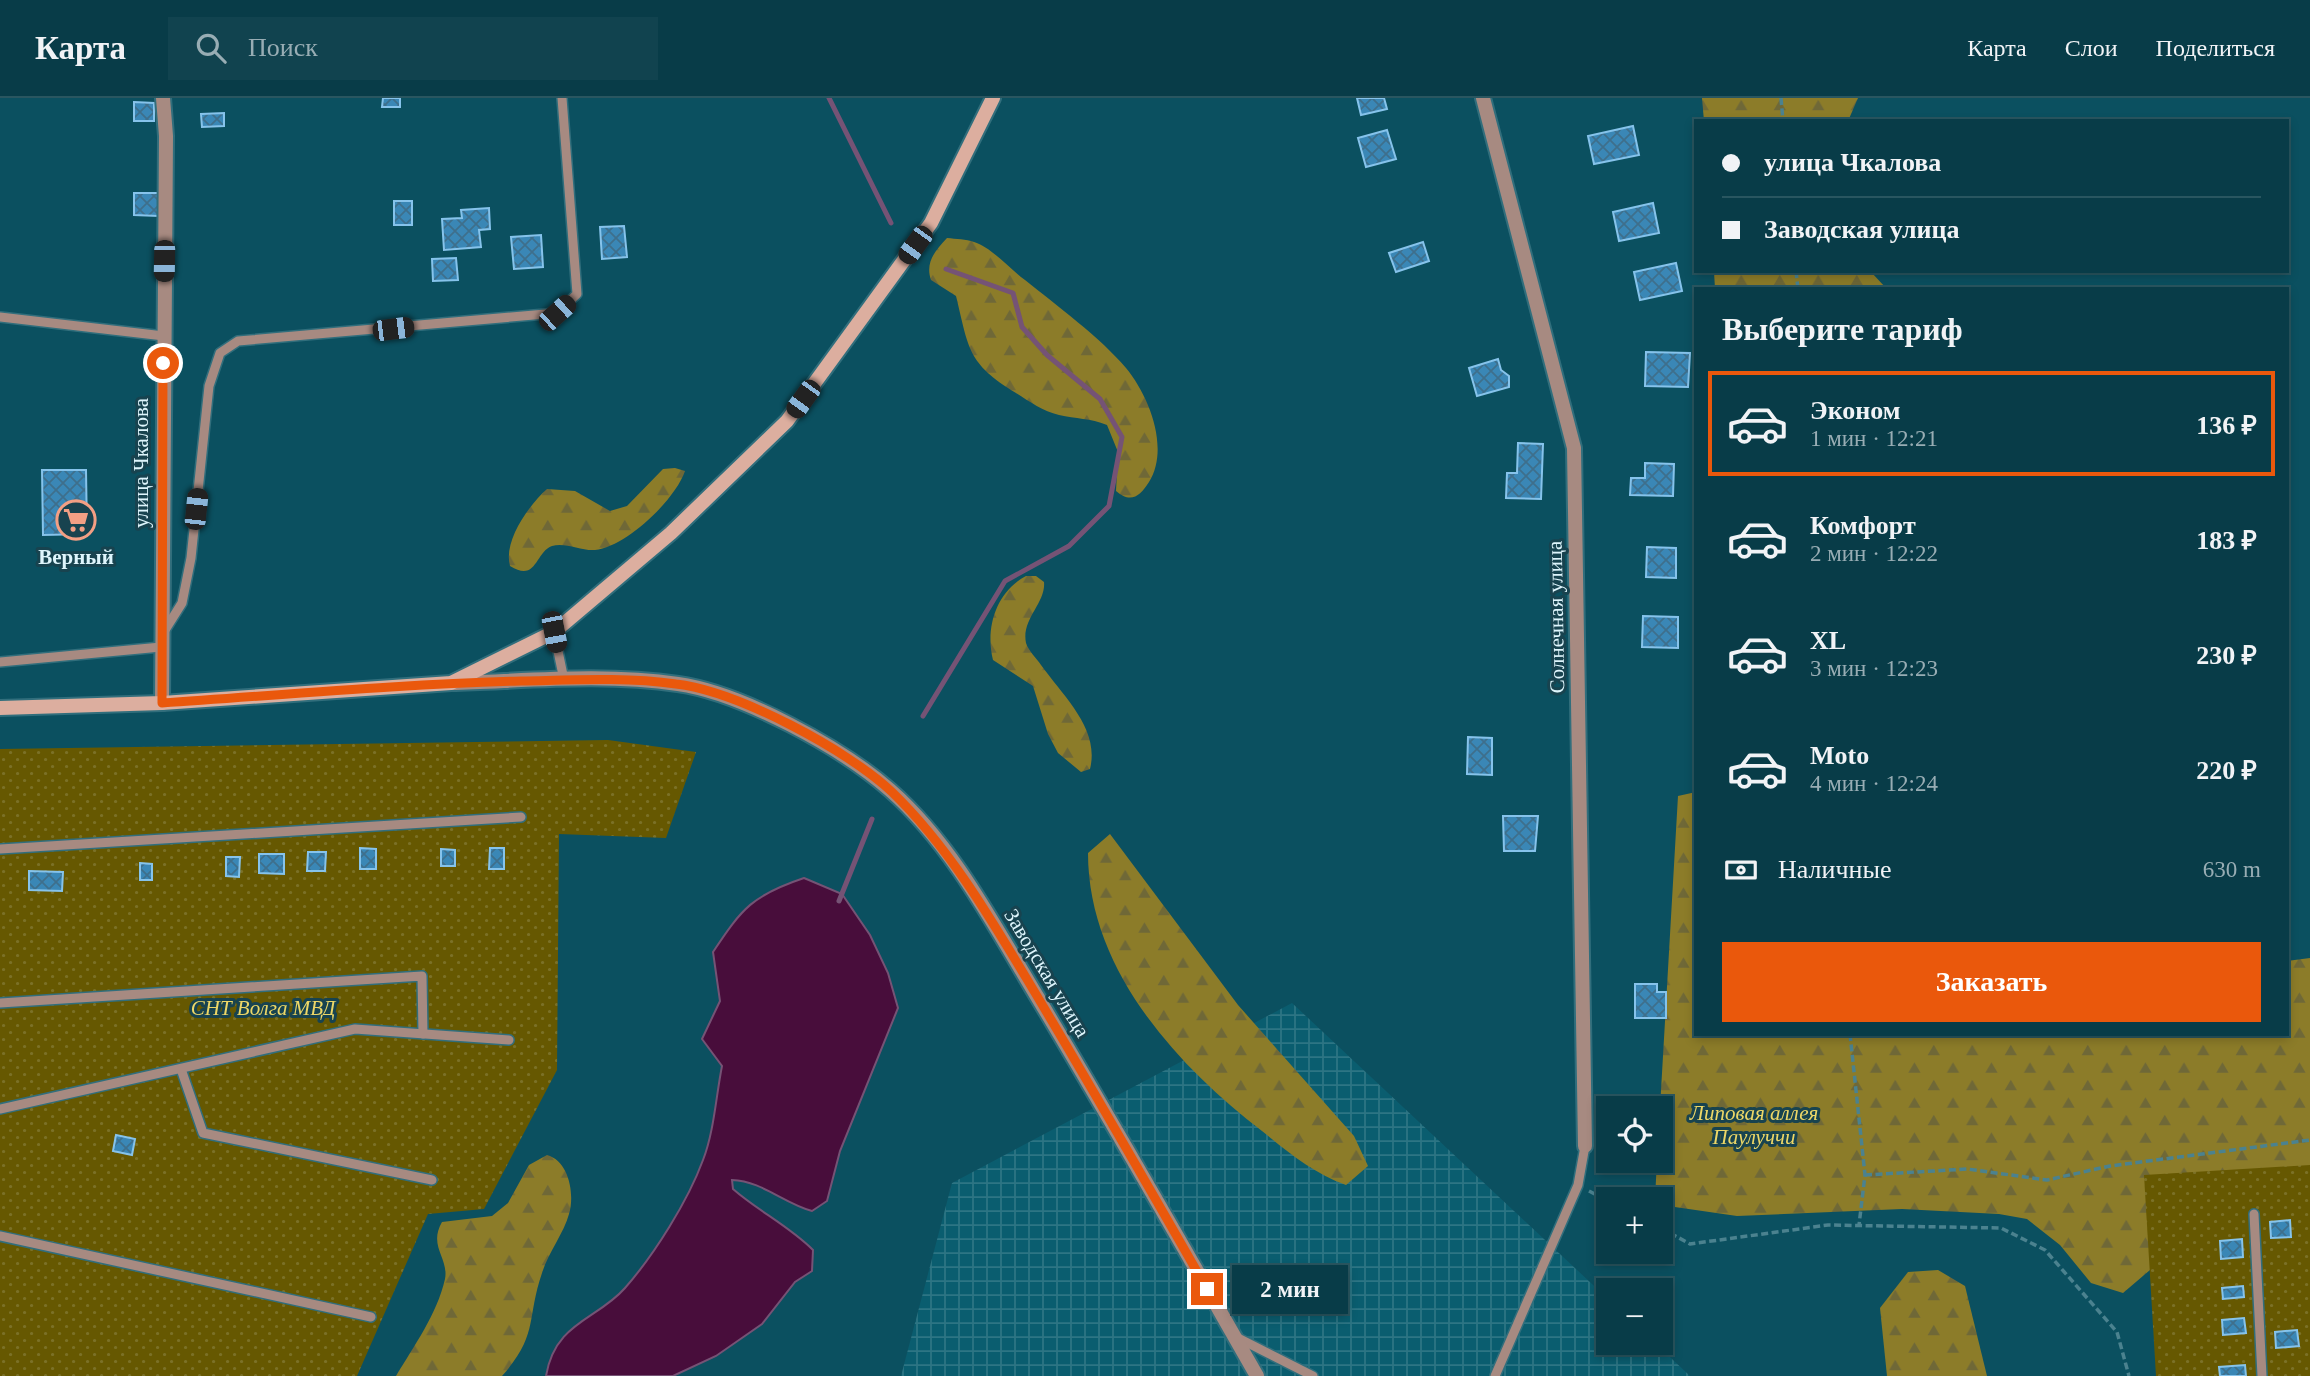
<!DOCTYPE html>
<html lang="ru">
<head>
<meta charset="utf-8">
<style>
	body { margin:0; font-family:"Times New Roman",serif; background:#11434f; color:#f1f3f6; height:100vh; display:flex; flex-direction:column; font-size:26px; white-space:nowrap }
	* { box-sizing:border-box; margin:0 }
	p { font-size:23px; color:#98adb4 }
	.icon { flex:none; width:38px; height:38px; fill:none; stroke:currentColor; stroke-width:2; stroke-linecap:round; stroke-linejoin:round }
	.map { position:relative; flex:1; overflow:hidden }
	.details { position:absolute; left:1694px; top:189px; width:595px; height:749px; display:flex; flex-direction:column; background:#083c48; border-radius:0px; box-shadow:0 4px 10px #0003,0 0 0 2px #295660 }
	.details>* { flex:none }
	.guide { position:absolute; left:1694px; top:21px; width:595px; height:154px; border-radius:0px; box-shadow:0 4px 10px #0003,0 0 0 2px #295660; display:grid; align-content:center; height:154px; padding:0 28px; background:#083c48 }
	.buttons { position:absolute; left:1596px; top:998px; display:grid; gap:14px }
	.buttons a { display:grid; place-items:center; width:77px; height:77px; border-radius:0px; background:#083c48; box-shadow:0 4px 10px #0003,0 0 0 2px #295660; font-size:35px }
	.end { position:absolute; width:32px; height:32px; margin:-16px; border:9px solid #ea580c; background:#fff; box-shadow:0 0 0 4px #fff }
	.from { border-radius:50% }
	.bubble { position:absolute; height:49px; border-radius:0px; background:#083c48; box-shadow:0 4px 10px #0003,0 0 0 2px #295660; font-size:23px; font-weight:800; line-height:49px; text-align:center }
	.car { position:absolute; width:21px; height:42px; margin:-21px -10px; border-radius:9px; box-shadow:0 0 5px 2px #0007; background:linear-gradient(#222 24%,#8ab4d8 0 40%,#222 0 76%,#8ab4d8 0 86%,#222 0) }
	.guide b { display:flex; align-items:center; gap:24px; height:66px; font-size:26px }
	.guide b+b { border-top:2px solid #295660 }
	.guide i { width:18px; height:18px; background:#f1f3f6 }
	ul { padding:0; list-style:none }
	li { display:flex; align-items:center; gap:21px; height:105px; margin:0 14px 10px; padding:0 14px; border:4px solid transparent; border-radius:0px }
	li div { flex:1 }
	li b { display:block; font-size:26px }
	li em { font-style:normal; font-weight:800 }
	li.active { border-color:#ea580c }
	li>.icon { width:63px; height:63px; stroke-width:1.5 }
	h2 { padding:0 28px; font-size:32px; line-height:84px }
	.pay { display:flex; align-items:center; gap:18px; height:77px; padding:0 28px; font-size:26px }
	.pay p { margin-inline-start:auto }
	.cta { display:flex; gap:14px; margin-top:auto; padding:14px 28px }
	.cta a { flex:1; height:80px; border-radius:0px; background:#ea580c; color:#fff; font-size:28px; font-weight:800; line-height:80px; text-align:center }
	header { display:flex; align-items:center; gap:42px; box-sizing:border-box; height:98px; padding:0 35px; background:#083c48; border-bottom:2px solid #295660 }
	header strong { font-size:33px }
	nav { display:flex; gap:38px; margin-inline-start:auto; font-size:24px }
	.search { width:490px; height:63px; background:#11434f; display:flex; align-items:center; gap:18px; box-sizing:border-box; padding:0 24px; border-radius:0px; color:#98adb4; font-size:26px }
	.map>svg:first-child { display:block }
	.industrial { fill:url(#industrial-grid) }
	.forest { fill:url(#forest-firs) }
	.park { fill:url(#park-dots) }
	.water { fill:#480d3b; stroke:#755375; stroke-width:2 }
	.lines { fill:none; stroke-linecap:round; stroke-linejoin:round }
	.stream { stroke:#755375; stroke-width:5 }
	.building { fill:url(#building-cross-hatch); stroke:#86c3eb; stroke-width:2 }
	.lane-casing { stroke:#316e7c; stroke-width:12 }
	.street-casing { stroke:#316e7c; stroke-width:18 }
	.secondary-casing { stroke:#316e7c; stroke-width:18 }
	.path { stroke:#4b828f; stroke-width:3.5; stroke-dasharray:7 3.5; stroke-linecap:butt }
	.lane { stroke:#a78a81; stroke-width:9 }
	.street { stroke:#a78a81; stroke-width:14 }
	.secondary { stroke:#dcae9f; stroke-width:14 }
	.route { stroke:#ea580c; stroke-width:9 }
	.labels { text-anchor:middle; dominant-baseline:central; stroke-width:6; stroke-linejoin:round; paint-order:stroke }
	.street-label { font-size:21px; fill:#def5fc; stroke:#18434f }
	.poi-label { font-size:21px; font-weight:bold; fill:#def5fc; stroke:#18434f }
	.park-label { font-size:21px; font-style:italic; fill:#edd767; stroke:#18434f }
</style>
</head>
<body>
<header>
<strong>Карта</strong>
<div class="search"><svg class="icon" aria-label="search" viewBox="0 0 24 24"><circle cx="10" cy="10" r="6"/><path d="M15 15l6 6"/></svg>Поиск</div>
<nav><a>Карта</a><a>Слои</a><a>Поделиться</a></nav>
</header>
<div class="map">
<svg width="2310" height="1278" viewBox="0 0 2310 1278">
	<defs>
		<pattern id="industrial-grid" width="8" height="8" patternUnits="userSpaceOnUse" patternTransform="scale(1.75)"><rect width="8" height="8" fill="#0a5d6f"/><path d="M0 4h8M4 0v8" fill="none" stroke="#2d7584"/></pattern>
		<pattern id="forest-firs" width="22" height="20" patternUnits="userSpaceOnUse" patternTransform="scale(1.75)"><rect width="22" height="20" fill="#8c7c29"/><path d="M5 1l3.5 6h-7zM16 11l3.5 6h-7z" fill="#6f6837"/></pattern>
		<pattern id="park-dots" width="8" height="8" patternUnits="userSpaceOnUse" patternTransform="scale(1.75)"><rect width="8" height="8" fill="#665801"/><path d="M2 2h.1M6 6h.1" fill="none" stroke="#7b7127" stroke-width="1.8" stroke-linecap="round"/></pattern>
		<pattern id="building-cross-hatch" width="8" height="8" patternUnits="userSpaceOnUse" patternTransform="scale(1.75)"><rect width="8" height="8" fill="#3a87b6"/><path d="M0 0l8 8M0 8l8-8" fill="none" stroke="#3e6f8c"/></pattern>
	</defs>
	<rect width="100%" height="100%" fill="#0b5060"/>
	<!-- industrial -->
	<path class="industrial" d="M1292 905 1608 1201V1244H1654L1690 1278H901L952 1085Z"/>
	<!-- forest -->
	<g class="forest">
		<path d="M1702 0H1858L1848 23H1704Z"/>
		<path d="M947 140C956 141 966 141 974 144 991 149 1010 171 1025 182 1056 207 1101 240 1126 270 1149 298 1170 350 1149 384 1140 398 1131 406 1116 393L1118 354 1107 327C1090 320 1076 321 1059 317 1043 313 1030 304 1016 295 967 265 969 251 956 198L931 182C925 164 935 153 947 140Z"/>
		<path d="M1714 173H1870L1887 191H1715Z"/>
		<path d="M675 370 685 373C675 402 626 449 595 452 581 453 565 444 552 448 535 454 537 485 510 468 503 443 529 407 547 391L575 393 610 413 627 408 663 371Z"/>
		<path d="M1026 478H1036L1044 484C1046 505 1021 521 1026 545 1028 552 1037 561 1041 567 1064 599 1100 631 1090 671L1081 674 1058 655 1048 636 1033 588 993 562C985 530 996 494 1026 478Z"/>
		<path d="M1696 694V936H2287V863L2310 860V1092L2150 1172 2123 1195 2091 1185 2060 1147 2027 1121 1999 1116 1902 1111 1737 1118 1661 1107V1101H1655L1657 1062H1661L1660 1010 1678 698Z"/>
		<path d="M1110 736 1238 907 1354 1038 1368 1068 1346 1087C1313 1075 1289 1055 1262 1033 1175 966 1088 870 1088 755Z"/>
		<path d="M547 1057C569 1063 575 1096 569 1116 564 1135 548 1155 542 1175 526 1222 539 1236 502 1278H396C414 1248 437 1216 445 1181 449 1160 428 1148 442 1124L492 1118 508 1105 529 1067Z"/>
		<path d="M1938 1172 1965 1188 1987 1278H1887L1880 1210 1908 1174Z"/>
	</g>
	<!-- park -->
	<g class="park">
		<path d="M608 642 696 654 666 740 559 736 557 972 484 1111 428 1116 357 1278H0V651Z"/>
		<path d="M2310 1067V1278H2156L2144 1077Z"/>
	</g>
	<!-- water -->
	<path class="water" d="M804 780 842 796 870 837 888 875 898 910 840 1053 827 1103 812 1113C783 1105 762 1083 732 1082L733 1091C758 1113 789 1128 813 1152L812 1173 795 1184 762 1226 716 1258 673 1278H546C555 1224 597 1222 625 1190 654 1157 688 1103 703 1062 714 1034 716 998 722 968L702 941 720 903 713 854C742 810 753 797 804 780Z"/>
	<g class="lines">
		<!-- stream -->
		<g class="stream">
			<path d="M829 0 891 125"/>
			<path d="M923 618 1005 483 1069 448 1109 408 1122 339 1100 301 1047 257 1022 229 1013 195 946 171"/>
			<path d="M839 803 872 721"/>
		</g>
	</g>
	<!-- building -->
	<g class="building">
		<path d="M383 0H400V9H382Z"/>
		<path d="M1357 0H1384L1387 11 1361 17Z"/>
		<path d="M134 4 154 5V23H134Z"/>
		<path d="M224 15V28L202 29 201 16Z"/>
		<path d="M1633 28 1639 57 1594 66 1588 38Z"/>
		<path d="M1387 32 1396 61 1366 69 1358 40Z"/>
		<path d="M134 95H158V118L134 117Z"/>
		<rect x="394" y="103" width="18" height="24"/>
		<path d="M1653 105 1659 135 1619 143 1613 114Z"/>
		<path d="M489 110 490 131 479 132 481 149 444 152 442 121 462 120 461 112Z"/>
		<path d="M624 128 627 159 602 161 600 129Z"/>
		<path d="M541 137 543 169 514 171 511 139Z"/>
		<path d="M1423 144 1429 163 1396 174 1389 155Z"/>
		<path d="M456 160 458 182 433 183 432 161Z"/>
		<path d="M1676 165 1682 193 1640 202 1634 174Z"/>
		<path d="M1646 254 1690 255 1688 289 1645 288Z"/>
		<path d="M1498 261 1501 272 1509 278V289L1477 298 1469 270Z"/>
		<path d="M1518 345 1543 346 1541 401 1506 400 1507 375H1517Z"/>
		<path d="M1645 365 1674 366 1673 398 1630 397 1631 380H1645Z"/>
		<path d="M42 372H86L87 436 43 437Z"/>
		<path d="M1647 449 1676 450V480L1646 479Z"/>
		<path d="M1643 518 1678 519V550L1642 549Z"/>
		<path d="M1468 639 1492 640V677L1467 676Z"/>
		<path d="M1503 718H1538L1535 753H1504Z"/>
		<path d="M360 750 376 751V771H360Z"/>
		<path d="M490 750H504V771H489Z"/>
		<path d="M441 751 455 752V768H441Z"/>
		<path d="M308 754H326L325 773H307Z"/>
		<path d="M259 756H284V776L259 775Z"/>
		<path d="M226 759H240L239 779 226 778Z"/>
		<path d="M140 765 152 766V782H140Z"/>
		<path d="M29 773 63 774 62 793 29 792Z"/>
		<path d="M1635 886H1657V894H1666V920H1635Z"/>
		<path d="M116 1037 135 1041 132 1057 113 1053Z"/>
		<path d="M2290 1122 2291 1139 2271 1140 2270 1124Z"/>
		<path d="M2242 1141 2243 1159 2221 1161 2220 1143Z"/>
		<path d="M2243 1188 2244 1199 2223 1201 2222 1190Z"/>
		<path d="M2244 1220 2246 1235 2223 1237 2222 1222Z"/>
		<path d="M2297 1232 2299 1248 2276 1250 2275 1234Z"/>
		<path d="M2245 1267 2246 1278H2220L2219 1269Z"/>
	</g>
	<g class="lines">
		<!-- lane casing -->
		<g class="lane-casing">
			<g id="lane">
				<path d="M0 219 164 238"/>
				<path d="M165 532 182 505 191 460 209 288 220 255 238 243 557 215 577 196 562 0"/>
				<path d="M554 534 564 582"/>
				<path d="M0 564 161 549"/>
				<path d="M0 751 521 719"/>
				<path d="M0 905 422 878 423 936"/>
				<path d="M181 971 203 1035 432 1082"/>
				<path d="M0 1011 355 931 509 942"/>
				<path d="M2254 1116 2262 1278"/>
				<path d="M0 1138 371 1219"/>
				<path d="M1236 1239 1313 1278"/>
				<path d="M1495 1278 1578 1087 1585 1048"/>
			</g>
		</g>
		<!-- street casing -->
		<g class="street-casing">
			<g id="street">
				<path d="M1483 0 1574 350 1585 1048"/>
				<path d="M451 585C525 583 604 575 678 586 742 595 842 650 890 692 953 747 995 829 1038 900 1113 1025 1185 1152 1257 1278"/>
				<path d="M162 605 166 38 163 0"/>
			</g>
		</g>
		<!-- secondary casing -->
		<g class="secondary-casing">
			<path id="secondary" d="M0 610 162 605 451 585 554 534 671 435 787 323 931 125 993 0"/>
		</g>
		<!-- path -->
		<g class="path">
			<path d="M1781 0 1783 23"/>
			<path d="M1796 173 1798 191"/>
			<path d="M1850 936 1865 1077 1859 1127"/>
			<path d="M1865 1077 1967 1071 2047 1082 2110 1068 2310 1042"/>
			<path d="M1589 1093 1608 1103"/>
			<path d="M1661 1130 1690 1146 1828 1127 2001 1130 2045 1152 2117 1234 2129 1278"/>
		</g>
		<!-- lane -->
		<use href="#lane" class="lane"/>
		<!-- street -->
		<use href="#street" class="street"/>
		<!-- secondary -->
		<use href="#secondary" class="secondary"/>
	</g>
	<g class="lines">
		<!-- route -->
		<path class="route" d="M163 265 162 605C282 597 401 586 521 583 572 582 625 579 676 586 737 593 848 652 892 694 952 752 995 828 1037 898 1095 995 1151 1093 1207 1191"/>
	</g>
	<!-- icons -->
	<defs>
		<g id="supermarket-ring" transform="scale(2.0125)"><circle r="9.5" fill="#18434f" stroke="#f39f84" stroke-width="1.5"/><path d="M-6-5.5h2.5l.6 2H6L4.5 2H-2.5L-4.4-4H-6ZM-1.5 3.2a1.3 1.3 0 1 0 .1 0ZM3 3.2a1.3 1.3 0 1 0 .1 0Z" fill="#f39f84"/></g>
	</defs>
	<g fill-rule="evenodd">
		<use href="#supermarket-ring" x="76" y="422"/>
	</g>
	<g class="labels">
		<!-- street labels -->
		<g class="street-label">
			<text transform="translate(141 365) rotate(-90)">улица Чкалова</text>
			<text transform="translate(1556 519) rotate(-91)">Солнечная улица</text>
			<text transform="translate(1047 875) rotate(59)">Заводская улица</text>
		</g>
		<!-- poi labels -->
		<g class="poi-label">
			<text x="76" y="459">Верный</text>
		</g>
		<!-- park labels -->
		<g class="park-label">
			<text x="263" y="910">СНТ Волга МВД</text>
			<text x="1754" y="1015">Липовая аллея<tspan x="1754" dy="24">Паулуччи</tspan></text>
		</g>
	</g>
</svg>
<div class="buttons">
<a><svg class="icon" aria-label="locate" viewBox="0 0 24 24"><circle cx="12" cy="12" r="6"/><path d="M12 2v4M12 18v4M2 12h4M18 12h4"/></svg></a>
<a>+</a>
<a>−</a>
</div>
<i class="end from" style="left:163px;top:265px"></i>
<i class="end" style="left:1207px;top:1191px"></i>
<div class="bubble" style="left:1232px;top:1167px;width:116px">2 мин</div>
<i class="car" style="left:915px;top:147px;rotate:216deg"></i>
<i class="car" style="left:164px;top:163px;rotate:181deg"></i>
<i class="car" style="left:557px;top:215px;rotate:48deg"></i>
<i class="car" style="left:393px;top:231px;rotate:83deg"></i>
<i class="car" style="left:803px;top:301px;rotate:216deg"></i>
<i class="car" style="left:196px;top:411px;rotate:6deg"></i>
<i class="car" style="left:554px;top:534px;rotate:169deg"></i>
<div class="guide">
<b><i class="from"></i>улица Чкалова</b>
<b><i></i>Заводская улица</b>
</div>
<section class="details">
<h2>Выберите тариф</h2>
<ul>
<li class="active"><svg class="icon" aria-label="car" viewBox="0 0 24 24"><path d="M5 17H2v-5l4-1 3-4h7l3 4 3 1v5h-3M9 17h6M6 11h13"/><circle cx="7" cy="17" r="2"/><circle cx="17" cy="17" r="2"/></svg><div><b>Эконом</b><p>1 мин · 12:21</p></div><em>136 ₽</em></li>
<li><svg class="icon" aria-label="car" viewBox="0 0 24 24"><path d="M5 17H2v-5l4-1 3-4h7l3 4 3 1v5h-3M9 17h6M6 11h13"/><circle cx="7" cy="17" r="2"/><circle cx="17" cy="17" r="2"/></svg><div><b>Комфорт</b><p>2 мин · 12:22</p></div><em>183 ₽</em></li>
<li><svg class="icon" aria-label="car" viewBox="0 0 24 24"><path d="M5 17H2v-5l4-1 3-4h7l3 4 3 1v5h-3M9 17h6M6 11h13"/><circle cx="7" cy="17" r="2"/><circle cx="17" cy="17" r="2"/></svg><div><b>XL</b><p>3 мин · 12:23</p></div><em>230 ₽</em></li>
<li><svg class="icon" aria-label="car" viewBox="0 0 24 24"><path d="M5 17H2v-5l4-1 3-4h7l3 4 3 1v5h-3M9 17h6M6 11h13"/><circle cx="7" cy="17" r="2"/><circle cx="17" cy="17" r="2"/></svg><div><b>Moto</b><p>4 мин · 12:24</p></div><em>220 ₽</em></li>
</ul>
<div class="pay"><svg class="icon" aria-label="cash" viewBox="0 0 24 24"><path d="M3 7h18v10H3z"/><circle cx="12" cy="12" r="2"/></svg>Наличные<p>630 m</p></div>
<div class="cta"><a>Заказать</a></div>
</section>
</div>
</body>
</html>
